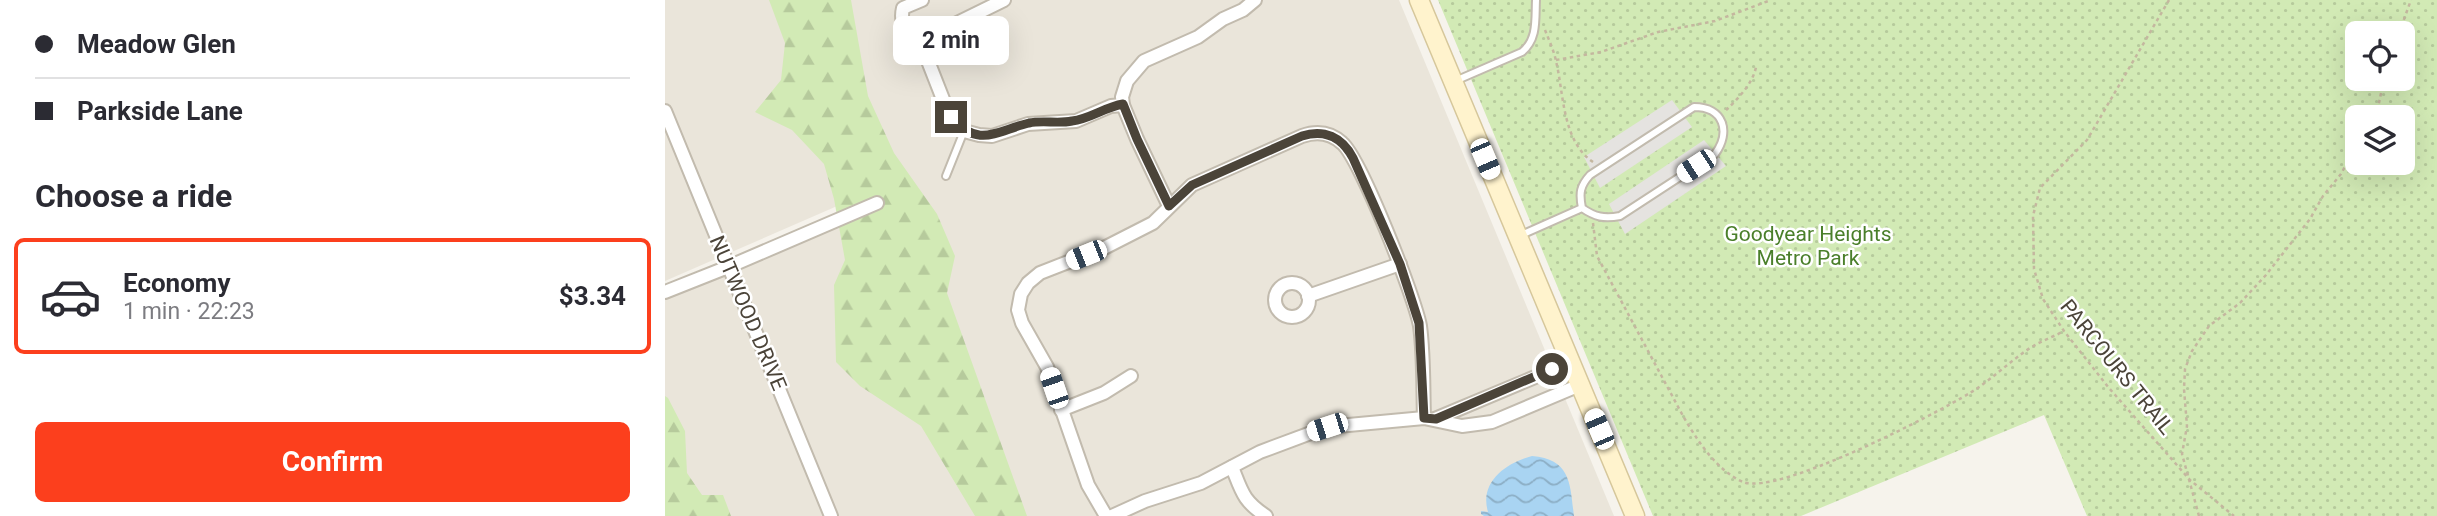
<!DOCTYPE html>
<html lang="en">
<head>
<meta charset="utf-8">
<style>
	body { margin:0; font-family:Roboto,sans-serif; background:#f2f2f3; color:#2b2b33; height:100vh; display:flex; flex-direction:column; font-size:26px; white-space:nowrap }
	* { box-sizing:border-box; margin:0 }
	p { font-size:23px; color:#7c7c81 }
	.icon { flex:none; width:38px; height:38px; fill:none; stroke:currentColor; stroke-width:2; stroke-linecap:round; stroke-linejoin:round }
	.map { position:relative; flex:1; overflow:hidden }
	.drawer { display:flex; flex-direction:column; background:#fff; width:665px }
	.drawer>* { flex:none }
	.guide { display:grid; align-content:center; height:154px; padding:0 35px; background:#fff }
	.fabs { position:absolute; left:1680px; top:21px; display:grid; gap:14px }
	.fabs a { display:grid; place-items:center; width:70px; height:70px; border-radius:10px; background:#fff; box-shadow:0 7px 28px #0002; font-size:35px }
	.end { position:absolute; width:32px; height:32px; margin:-16px; border:9px solid #4b4439; background:#fff; box-shadow:0 0 0 4px #fff }
	.from { border-radius:50% }
	.bubble { position:absolute; height:49px; border-radius:10px; background:#fff; box-shadow:0 7px 28px #0002; font-size:23px; font-weight:700; line-height:49px; text-align:center }
	.car { position:absolute; width:21px; height:42px; margin:-21px -10px; border-radius:9px; box-shadow:0 0 5px 2px #0007; background:linear-gradient(#fff 24%,#345 0 40%,#fff 0 76%,#345 0 86%,#fff 0) }
	.guide b { display:flex; align-items:center; gap:24px; height:66px; font-size:26px }
	.guide b+b { border-top:2px solid #e1e1e2 }
	.guide i { width:18px; height:18px; background:#2b2b33 }
	ul { padding:0; list-style:none }
	li { display:flex; align-items:center; gap:21px; height:116px; margin:0 14px 10px; padding:0 21px; border:4px solid transparent; border-radius:10px }
	li div { flex:1 }
	li b { display:block; font-size:26px }
	li em { font-style:normal; font-weight:700 }
	li.on { border-color:#fc3f1d }
	li>.icon { width:63px; height:63px; stroke-width:1.5 }
	h2 { padding:0 35px; font-size:32px; line-height:84px }
	.cta { display:flex; gap:14px; margin-top:auto; padding:14px 35px }
	.cta a { flex:1; height:80px; border-radius:10px; background:#fc3f1d; color:#fff; font-size:28px; font-weight:700; line-height:80px; text-align:center }
	main { display:flex; flex:1; min-height:0 }
	.map>svg:first-child { display:block }
	.residential { fill:#eae5da }
	.forest { fill:url(#forest-firs) }
	.park { fill:url(#park-dots); fill-rule:evenodd }
	.parking { fill:#e5e3e0 }
	.water { fill:url(#water-waves) }
	.lines { fill:none; stroke-linecap:round; stroke-linejoin:round }
	.lane-casing { stroke:#c2bbae; stroke-width:10 }
	.street-casing { stroke:#c2bbae; stroke-width:16 }
	.secondary-casing { stroke:#d6c79b; stroke-width:21 }
	.path { stroke:#c4b79f; stroke-width:2.5; stroke-dasharray:3.5 3.5; stroke-linecap:butt }
	.lane { stroke:#fff; stroke-width:6 }
	.street { stroke:#fff; stroke-width:12 }
	.secondary { stroke:#fff3cd; stroke-width:18 }
	.route { stroke:#4b4439; stroke-width:9 }
	.labels { text-anchor:middle; dominant-baseline:central; stroke-width:5; stroke-linejoin:round; paint-order:stroke }
	.park-label { font-size:21px; fill:#4a7f2a; stroke:#fff }
	.street-label { font-size:21px; fill:#4b4439; stroke:#fff }
</style>
</head>
<body>
<main>
<section class="drawer">
<div class="guide">
<b><i class="from"></i>Meadow Glen</b>
<b><i></i>Parkside Lane</b>
</div>
<h2>Choose a ride</h2>
<ul>
<li class="on"><svg class="icon" aria-label="car" viewBox="0 0 24 24"><path d="M5 17H2v-5l4-1 3-4h7l3 4 3 1v5h-3M9 17h6M6 11h13"/><circle cx="7" cy="17" r="2"/><circle cx="17" cy="17" r="2"/></svg><div><b>Economy</b><p>1 min · 22:23</p></div><em>$3.34</em></li>
</ul>
<div class="cta"><a>Confirm</a></div>
</section>
<div class="map">
<svg width="1772" height="516" viewBox="0 0 1772 516">
	<defs>
		<pattern id="forest-firs" width="22" height="20" patternUnits="userSpaceOnUse" patternTransform="scale(1.75)"><rect width="22" height="20" fill="#d2eab5"/><path d="M5 1l3.5 6h-7zM16 11l3.5 6h-7z" fill="#b6ca9c"/></pattern>
		<pattern id="park-dots" width="8" height="8" patternUnits="userSpaceOnUse" patternTransform="scale(1.75)"><rect width="8" height="8" fill="#d2eab5"/><path d="M2 2h.1M6 6h.1" fill="none" stroke="#b6ca9c" stroke-width="1.8" stroke-linecap="round"/></pattern>
		<pattern id="water-waves" width="16" height="10" patternUnits="userSpaceOnUse" patternTransform="scale(1.75)"><rect width="16" height="10" fill="#a9d4f2"/><path d="M0 5q4-4 8 0t8 0" fill="none" stroke="#8caec5"/></pattern>
	</defs>
	<rect width="100%" height="100%" fill="#f6f3ec"/>
	<!-- residential -->
	<path class="residential" d="M0 0H734L949 516H0V292L164 224 209 190 0 281Z"/>
	<!-- forest -->
	<g class="forest">
		<path d="M104 0H186L203 96 229 153 272 214 290 256 282 293 362 516H310L256 426 195 386 171 362 169 285 180 260 169 199 159 164 127 130 90 112 116 80 120 43Z"/>
		<path d="M0 396 3 398 20 431 22 473 37 495H58L66 516H0Z"/>
	</g>
	<!-- park -->
	<path class="park" d="M773 0H1772V516H1422L1379 415 1136 516H988ZM1692 33H1738V79H1692ZM1692 117H1738V163H1692Z"/>
	<!-- parking -->
	<g class="parking">
		<path d="M1007 100 1027 127 935 188 919 157Z"/>
		<path d="M1039 140 1061 166 960 234 944 204Z"/>
	</g>
	<!-- water -->
	<path class="water" d="M867 456C907 459 905 486 909 516H819L816 514V511L823 512C814 482 841 463 867 456Z"/>
	<g class="lines">
		<!-- lane casing -->
		<g class="lane-casing">
			<g id="lane">
				<path d="M790 81 857 52C873 39 870 19 871 0"/>
				<path d="M281 176 299 131"/>
				<path d="M854 236 917 208C930 217 939 219 955 216L1050 154C1066 132 1059 107 1029 107L925 175C915 186 914 193 917 208"/>
			</g>
		</g>
		<!-- street casing -->
		<g class="street-casing">
			<g id="street">
				<path d="M257 0 238 8C233 29 248 36 260 51"/>
				<path d="M339 0 272 33 261 46 263 61 283 112 299 131 314 135 327 136 363 124 411 121 446 106 458 105"/>
				<path d="M0 111 166 516"/>
				<path d="M504 206 472 139 458 105 457 97 462 81 479 61 533 37 558 19 578 10 590 0"/>
				<circle cx="627" cy="300" r="17"/>
				<path d="M0 292 63 267 212 203"/>
				<path d="M643 296 735 264"/>
				<path d="M396 410 439 393 466 376"/>
				<path d="M770 419 906 362"/>
				<path d="M567 467C577 492 578 501 601 516"/>
				<path d="M441 516 423 485 382 367 357 323 353 310 356 294 363 283 375 273 439 248 488 223 527 185 637 136C651 131 665 132 677 143 696 159 750 298 755 326 759 356 758 388 759 418"/>
				<path d="M447 516 480 501 536 483 595 452 662 427 759 418 797 426 827 422 915 385"/>
			</g>
		</g>
		<!-- secondary casing -->
		<g class="secondary-casing">
			<path id="secondary" d="M754 0 970 516"/>
		</g>
		<!-- path -->
		<g class="path">
			<path d="M1504 0 1422 140 1375 188 1368 216 1369 269 1378 299 1399 331 1444 388 1525 480 1569 516"/>
			<path d="M880 30C884 40 889 51 891 61 899 94 897 141 928 162"/>
			<path d="M1734 33 1746 0"/>
			<path d="M891 60 936 52 993 32 1050 21 1106 0"/>
			<path d="M1061 110C1073 99 1088 83 1091 67"/>
			<path d="M1711 117 1719 79"/>
			<path d="M928 223 932 256 1018 416C1032 440 1051 470 1078 482 1113 496 1270 414 1305 393 1326 380 1344 362 1365 348 1376 341 1388 337 1399 331"/>
			<path d="M1534 516 1517 454 1522 426 1519 389 1520 369 1527 351 1544 326 1575 303 1601 275 1645 219 1658 196 1676 174 1692 144"/>
		</g>
		<!-- lane -->
		<use href="#lane" class="lane"/>
		<!-- street -->
		<use href="#street" class="street"/>
		<!-- secondary -->
		<use href="#secondary" class="secondary"/>
	</g>
	<g class="lines">
		<!-- route -->
		<path class="route" d="M286 117C314 149 331 131 364 123 378 120 393 124 407 121 425 119 440 107 458 104L472 139 504 206 527 185 637 136C659 129 677 137 688 158L735 264 754 323 759 418 771 419 887 369"/>
	</g>
	<g class="labels">
		<!-- park labels -->
		<g class="park-label">
			<text x="1143" y="234">Goodyear Heights<tspan x="1143" dy="24">Metro Park</tspan></text>
		</g>
		<!-- street labels -->
		<g class="street-label">
			<text transform="translate(83 313) rotate(67)">NUTWOOD DRIVE</text>
			<text transform="translate(1452 367) rotate(51)">PARCOURS TRAIL</text>
		</g>
	</g>
</svg>
<div class="fabs">
<a><svg class="icon" aria-label="locate" viewBox="0 0 24 24"><circle cx="12" cy="12" r="6"/><path d="M12 2v4M12 18v4M2 12h4M18 12h4"/></svg></a>
<a><svg class="icon" aria-label="layers" viewBox="0 0 24 24"><path d="M12 4l9 5-9 5-9-5zM3 14l9 5 9-5"/></svg></a>
</div>
<i class="end from" style="left:887px;top:369px"></i>
<i class="end" style="left:286px;top:117px"></i>
<div class="bubble" style="left:228px;top:16px;width:116px">2 min</div>
<i class="car" style="left:820px;top:159px;rotate:157deg"></i>
<i class="car" style="left:1031px;top:166px;rotate:237deg"></i>
<i class="car" style="left:421px;top:255px;rotate:248deg"></i>
<i class="car" style="left:389px;top:388px;rotate:341deg"></i>
<i class="car" style="left:662px;top:427px;rotate:252deg"></i>
<i class="car" style="left:934px;top:429px;rotate:337deg"></i>
</div>
</main>
</body>
</html>
